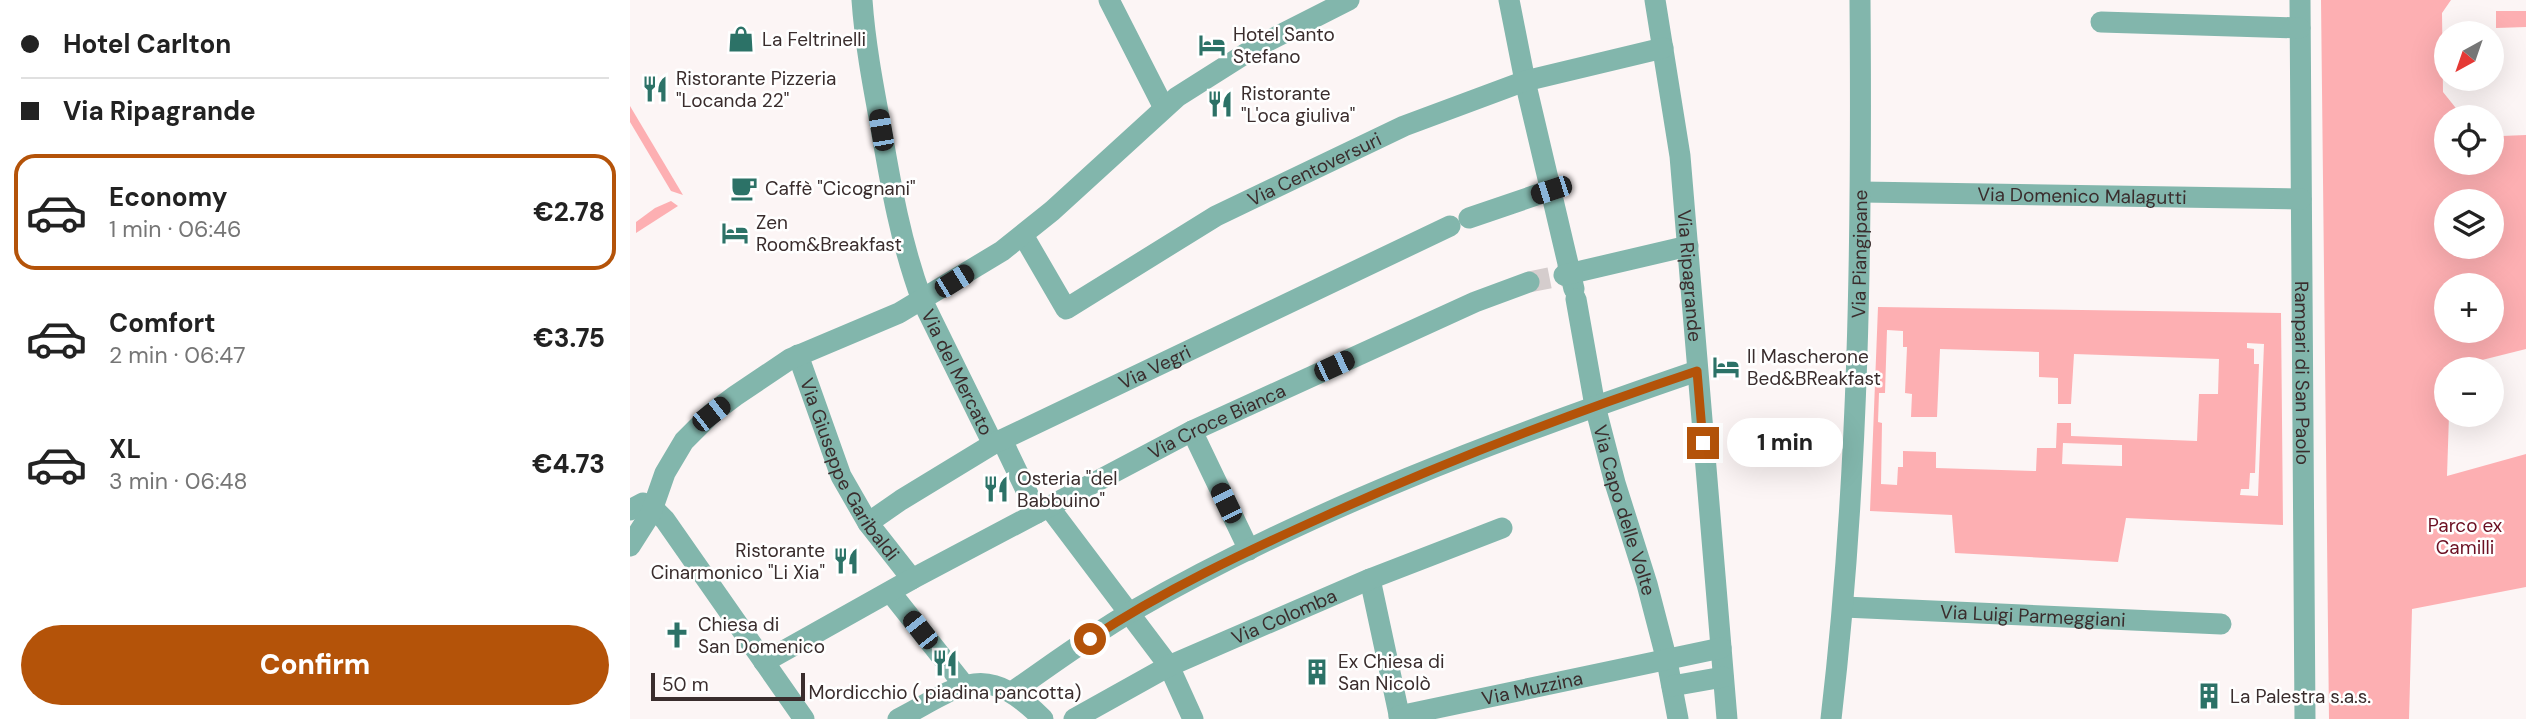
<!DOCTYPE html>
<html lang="en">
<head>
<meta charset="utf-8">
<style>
	body { margin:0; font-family:"DM Sans",sans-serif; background:#f2f2f2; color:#222; height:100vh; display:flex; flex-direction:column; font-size:26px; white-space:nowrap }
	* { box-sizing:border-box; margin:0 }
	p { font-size:23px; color:#767676 }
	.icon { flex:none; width:38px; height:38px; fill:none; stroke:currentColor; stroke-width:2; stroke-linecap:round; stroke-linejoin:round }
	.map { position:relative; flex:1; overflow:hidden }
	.side { display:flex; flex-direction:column; background:#fff; width:630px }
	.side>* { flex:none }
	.guide { display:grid; align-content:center; height:154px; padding:0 21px; background:#fff }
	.needle { width:46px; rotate:220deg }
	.fabs { position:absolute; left:1804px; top:21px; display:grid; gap:14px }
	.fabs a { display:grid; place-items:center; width:70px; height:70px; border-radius:50%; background:#fff; box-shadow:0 7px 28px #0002; font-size:35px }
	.scale { position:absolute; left:21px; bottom:18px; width:154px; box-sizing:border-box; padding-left:7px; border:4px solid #3a2d2d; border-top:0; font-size:19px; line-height:24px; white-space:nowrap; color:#3a2d2d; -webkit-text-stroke:5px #fff; paint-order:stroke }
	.end { position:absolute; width:32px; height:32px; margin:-16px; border:9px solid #b45309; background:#fff; box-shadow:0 0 0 4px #fff }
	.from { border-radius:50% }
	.bubble { position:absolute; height:49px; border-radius:24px; background:#fff; box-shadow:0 7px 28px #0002; font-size:23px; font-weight:800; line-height:49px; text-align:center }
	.car { position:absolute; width:21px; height:42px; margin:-21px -10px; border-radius:9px; box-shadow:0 0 5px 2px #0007; background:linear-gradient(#222 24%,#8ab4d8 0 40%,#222 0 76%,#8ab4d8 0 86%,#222 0) }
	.guide b { display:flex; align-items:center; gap:24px; height:66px; font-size:26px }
	.guide b+b { border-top:2px solid #e0e0e0 }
	.guide i { width:18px; height:18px; background:#222 }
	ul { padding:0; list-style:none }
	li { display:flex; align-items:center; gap:21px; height:116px; margin:0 14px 10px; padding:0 7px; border:4px solid transparent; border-radius:21px }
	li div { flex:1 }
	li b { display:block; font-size:26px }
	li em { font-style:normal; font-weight:800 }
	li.selected { border-color:#b45309 }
	li>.icon { width:63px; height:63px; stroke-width:1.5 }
	.button { display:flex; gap:14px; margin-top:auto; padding:14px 21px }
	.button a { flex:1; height:80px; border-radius:42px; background:#b45309; color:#fff; font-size:28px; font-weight:800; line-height:80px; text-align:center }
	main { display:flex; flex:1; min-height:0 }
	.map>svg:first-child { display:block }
	.green { fill:#fdafb2; fill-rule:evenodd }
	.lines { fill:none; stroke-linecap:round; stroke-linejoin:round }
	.minor-tunnel { stroke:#d5cdcd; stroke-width:21; stroke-dasharray:21 10; stroke-linecap:butt }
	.minor { stroke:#82b6ac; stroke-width:21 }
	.route { stroke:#b45309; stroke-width:9 }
	.labels { text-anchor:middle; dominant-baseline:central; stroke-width:5; stroke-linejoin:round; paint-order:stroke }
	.poi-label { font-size:19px; fill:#3a2d2d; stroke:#fff; text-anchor:start }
	.street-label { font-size:19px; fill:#3a2d2d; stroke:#fff }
	.park-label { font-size:19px; fill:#6c1023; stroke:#fff }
</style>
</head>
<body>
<main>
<section class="side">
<div class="guide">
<b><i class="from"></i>Hotel Carlton</b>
<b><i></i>Via Ripagrande</b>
</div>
<ul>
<li class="selected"><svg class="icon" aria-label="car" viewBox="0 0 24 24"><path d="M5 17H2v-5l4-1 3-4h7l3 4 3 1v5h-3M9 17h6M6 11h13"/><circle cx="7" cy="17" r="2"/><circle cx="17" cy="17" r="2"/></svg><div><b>Economy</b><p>1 min · 06:46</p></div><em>€2.78</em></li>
<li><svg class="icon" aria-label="car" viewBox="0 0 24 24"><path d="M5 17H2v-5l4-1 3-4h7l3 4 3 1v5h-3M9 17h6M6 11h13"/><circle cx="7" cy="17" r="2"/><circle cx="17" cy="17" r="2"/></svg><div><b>Comfort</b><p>2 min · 06:47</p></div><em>€3.75</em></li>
<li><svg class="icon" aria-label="car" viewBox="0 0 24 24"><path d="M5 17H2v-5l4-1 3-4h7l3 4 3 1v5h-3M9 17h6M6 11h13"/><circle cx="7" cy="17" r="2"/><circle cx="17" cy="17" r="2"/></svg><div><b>XL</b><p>3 min · 06:48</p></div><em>€4.73</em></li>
</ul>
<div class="button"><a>Confirm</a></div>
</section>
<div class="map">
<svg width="1896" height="719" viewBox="0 0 1896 719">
	<rect width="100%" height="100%" fill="#fcf5f5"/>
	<!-- green -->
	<g class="green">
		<path d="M1691 0H1821L1812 13 1813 92 1833 117H1816V163H1862V133L1872 136 1896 135V349L1816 369V415H1819L1817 476 1896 454V587L1782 609 1779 719H1699ZM1816 201H1862V247H1816ZM1862 285V331H1816V285Z"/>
		<path d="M1866 11H1896V27L1866 28Z"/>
		<path d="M0 106 53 195 41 191 0 122Z"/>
		<path d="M41 201 48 206 6 233V222L25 208Z"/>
		<path d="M1248 307 1651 313 1653 525 1496 518 1488 562 1325 553 1322 515 1240 511ZM1257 330 1273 331V347H1277L1275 393 1282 394 1281 417H1307L1310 349 1409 352V377L1428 378V404H1441L1444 354 1589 359 1588 394H1569L1567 441 1441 436V423H1427L1426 448H1407L1406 471 1306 468V452L1273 451V467H1268L1267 485 1251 484 1252 423 1248 422 1249 393H1255ZM1617 343 1634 344 1628 496 1610 495 1611 489H1619L1620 473H1625L1629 364H1624V349L1617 348ZM1433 443 1492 445V466L1432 464Z"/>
	</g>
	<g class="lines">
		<!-- minor-tunnel -->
		<path class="minor-tunnel" d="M899 282 934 275"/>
		<!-- minor -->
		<g class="minor">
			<path id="s1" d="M232 0C235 43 243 85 251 128 261 186 271 244 292 300L363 444"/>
			<path d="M479 0 534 108"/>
			<path d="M879 0 895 81 944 289"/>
			<path id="s2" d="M1025 0 1050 156 1097 719"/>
			<path id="s3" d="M1670 0 1675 719"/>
			<path d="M1471 22 1670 28"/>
			<path id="s4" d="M1232 192 1671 199"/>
			<path d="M839 218 921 190"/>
			<path id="s5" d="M393 235 436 309 586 216 774 126 895 81 1033 48"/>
			<path d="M934 275 1058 246"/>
			<path id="s6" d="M946 299 965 406 985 483 1017 584 1037 661 1048 719"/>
			<path id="s7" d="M168 355 211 476 238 523 282 579"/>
			<path d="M562 431 619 550"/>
			<path d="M372 440 407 513"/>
			<path d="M419 507 539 666 563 719"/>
			<path d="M0 510 13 503 23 508 35 520 174 719"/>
			<path id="s8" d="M238 523 271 500 363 444 820 226"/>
			<path d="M0 546 21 513 35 473 54 441 81 414 105 396 160 359 269 313 372 251 422 211 547 97 626 47 719 0"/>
			<path d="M740 579 770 719"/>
			<path d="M261 593 334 685"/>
			<path id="s9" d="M1214 607 1591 624"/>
			<path id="s10" d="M134 662 282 579 562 431 845 302 899 282"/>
			<path d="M1042 686 1093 677"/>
			<path d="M382 692C421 665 460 636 501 612 678 510 874 437 1067 371"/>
			<path id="s11" d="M769 716 1091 648"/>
			<path d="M268 719C332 686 353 659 413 719"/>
			<path id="s12" d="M444 719 539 666 740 579 872 528"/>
			<path id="s13" d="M1201 719C1229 481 1232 240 1230 0"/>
		</g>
	</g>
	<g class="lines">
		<!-- route -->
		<path class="route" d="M460 639C534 590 615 552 695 516 817 461 941 413 1067 371L1073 443"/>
	</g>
	<!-- icons -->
	<defs>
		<g id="shop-bare" transform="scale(2.1)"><path d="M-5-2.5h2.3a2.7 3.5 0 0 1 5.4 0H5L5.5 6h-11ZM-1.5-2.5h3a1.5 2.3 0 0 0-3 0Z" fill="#2c7267" stroke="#fff" stroke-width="2.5" paint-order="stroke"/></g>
		<g id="hotel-bare" transform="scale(2.1)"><path d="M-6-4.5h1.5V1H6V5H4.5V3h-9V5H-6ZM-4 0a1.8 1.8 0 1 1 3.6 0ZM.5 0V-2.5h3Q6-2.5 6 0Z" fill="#2c7267" stroke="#fff" stroke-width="2.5" paint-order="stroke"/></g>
		<g id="restaurant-bare" transform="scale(2.1)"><path d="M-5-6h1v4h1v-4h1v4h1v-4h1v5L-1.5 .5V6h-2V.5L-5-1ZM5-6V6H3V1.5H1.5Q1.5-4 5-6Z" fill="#2c7267" stroke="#fff" stroke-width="2.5" paint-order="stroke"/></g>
		<g id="cafe-bare" transform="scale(2.1)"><path d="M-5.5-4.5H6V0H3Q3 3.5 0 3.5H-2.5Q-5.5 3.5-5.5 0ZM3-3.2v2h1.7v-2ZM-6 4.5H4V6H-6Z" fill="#2c7267" stroke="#fff" stroke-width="2.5" paint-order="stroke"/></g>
		<g id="church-bare" transform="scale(2.1)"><path d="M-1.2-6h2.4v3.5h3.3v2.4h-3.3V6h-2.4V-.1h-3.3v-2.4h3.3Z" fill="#2c7267" stroke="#fff" stroke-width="2.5" paint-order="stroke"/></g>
		<g id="building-bare" transform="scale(2.1)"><path d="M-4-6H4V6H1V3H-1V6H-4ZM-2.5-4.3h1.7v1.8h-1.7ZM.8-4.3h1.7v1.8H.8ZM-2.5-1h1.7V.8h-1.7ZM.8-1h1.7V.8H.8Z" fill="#2c7267" stroke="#fff" stroke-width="2.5" paint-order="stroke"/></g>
	</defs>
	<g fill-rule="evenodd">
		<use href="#shop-bare" x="111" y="39"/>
		<use href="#hotel-bare" x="582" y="45"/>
		<use href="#restaurant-bare" x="25" y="89"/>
		<use href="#restaurant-bare" x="590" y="104"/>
		<use href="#cafe-bare" x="114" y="188"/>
		<use href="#hotel-bare" x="105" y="233"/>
		<use href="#hotel-bare" x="1096" y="367"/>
		<use href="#restaurant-bare" x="366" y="489"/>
		<use href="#restaurant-bare" x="216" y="561"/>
		<use href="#church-bare" x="47" y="635"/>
		<use href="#restaurant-bare" x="315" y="663"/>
		<use href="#building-bare" x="687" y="672"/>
		<use href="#building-bare" x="1579" y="696"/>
	</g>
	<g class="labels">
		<!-- poi labels -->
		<g class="poi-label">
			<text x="603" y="34">Hotel Santo<tspan x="603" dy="22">Stefano</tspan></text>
			<text x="132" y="39">La Feltrinelli</text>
			<text x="46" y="78">Ristorante Pizzeria<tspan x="46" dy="22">"Locanda 22"</tspan></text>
			<text x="611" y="93">Ristorante<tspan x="611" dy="22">"L'oca giuliva"</tspan></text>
			<text x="135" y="188">Caffè "Cicognani"</text>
			<text x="126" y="222">Zen<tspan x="126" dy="22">Room&amp;Breakfast</tspan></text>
			<text x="1117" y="356">Il Mascherone<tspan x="1117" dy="22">Bed&amp;BReakfast</tspan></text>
			<text x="387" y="478">Osteria "del<tspan x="387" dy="22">Babbuino"</tspan></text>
			<text x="195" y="550" text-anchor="end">Ristorante<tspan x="195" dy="22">Cinarmonico "Li Xia"</tspan></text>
			<text x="68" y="624">Chiesa di<tspan x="68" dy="22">San Domenico</tspan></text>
			<text x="708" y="661">Ex Chiesa di<tspan x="708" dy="22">San Nicolò</tspan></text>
			<text x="315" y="692" text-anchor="middle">Mordicchio ( piadina pancotta)</text>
			<text x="1600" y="696">La Palestra s.a.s.</text>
		</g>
		<!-- street labels -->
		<g class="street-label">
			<text stroke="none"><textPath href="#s5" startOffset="371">Via Centoversuri</textPath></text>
			<text stroke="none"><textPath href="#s4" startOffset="220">Via Domenico Malagutti</textPath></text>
			<text stroke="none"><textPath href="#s13" startOffset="466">Via Piangipane</textPath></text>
			<text stroke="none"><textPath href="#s2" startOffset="278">Via Ripagrande</textPath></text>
			<text stroke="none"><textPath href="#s8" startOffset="327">Via Vegri</textPath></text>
			<text stroke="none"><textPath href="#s1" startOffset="387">Via del Mercato</textPath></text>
			<text stroke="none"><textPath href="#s3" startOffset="373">Rampari di San Paolo</textPath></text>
			<text stroke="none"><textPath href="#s10" startOffset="513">Via Croce Bianca</textPath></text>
			<text stroke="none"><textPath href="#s7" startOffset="126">Via Giuseppe Garibaldi</textPath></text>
			<text stroke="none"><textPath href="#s6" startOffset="217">Via Capo delle Volte</textPath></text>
			<text stroke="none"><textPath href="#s9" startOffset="189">Via Luigi Parmeggiani</textPath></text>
			<text stroke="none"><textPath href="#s12" startOffset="234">Via Colomba</textPath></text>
			<text stroke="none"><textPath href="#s11" startOffset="136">Via Muzzina</textPath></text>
		</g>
		<!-- park labels -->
		<g class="park-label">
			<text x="1835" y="525">Parco ex<tspan x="1835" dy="22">Camilli</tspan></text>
		</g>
	</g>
</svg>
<div class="fabs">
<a><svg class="needle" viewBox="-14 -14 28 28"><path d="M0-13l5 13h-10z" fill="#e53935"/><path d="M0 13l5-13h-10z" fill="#767676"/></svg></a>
<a><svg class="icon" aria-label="locate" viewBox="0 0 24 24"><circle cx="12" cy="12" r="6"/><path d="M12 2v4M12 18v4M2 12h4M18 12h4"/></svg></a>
<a><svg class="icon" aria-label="layers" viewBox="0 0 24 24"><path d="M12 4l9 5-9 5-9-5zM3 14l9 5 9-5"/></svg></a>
<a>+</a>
<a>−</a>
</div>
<div class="scale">50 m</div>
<i class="end from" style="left:460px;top:639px"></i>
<i class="end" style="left:1073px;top:443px"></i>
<div class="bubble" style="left:1097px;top:418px;width:116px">1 min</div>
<i class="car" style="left:251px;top:130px;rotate:350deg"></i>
<i class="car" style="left:921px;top:190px;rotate:252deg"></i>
<i class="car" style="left:324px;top:281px;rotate:58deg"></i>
<i class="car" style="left:704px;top:366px;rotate:65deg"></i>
<i class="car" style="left:81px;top:414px;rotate:52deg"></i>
<i class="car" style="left:596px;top:503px;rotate:334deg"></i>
<i class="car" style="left:290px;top:630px;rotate:322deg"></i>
</div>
</main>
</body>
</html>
